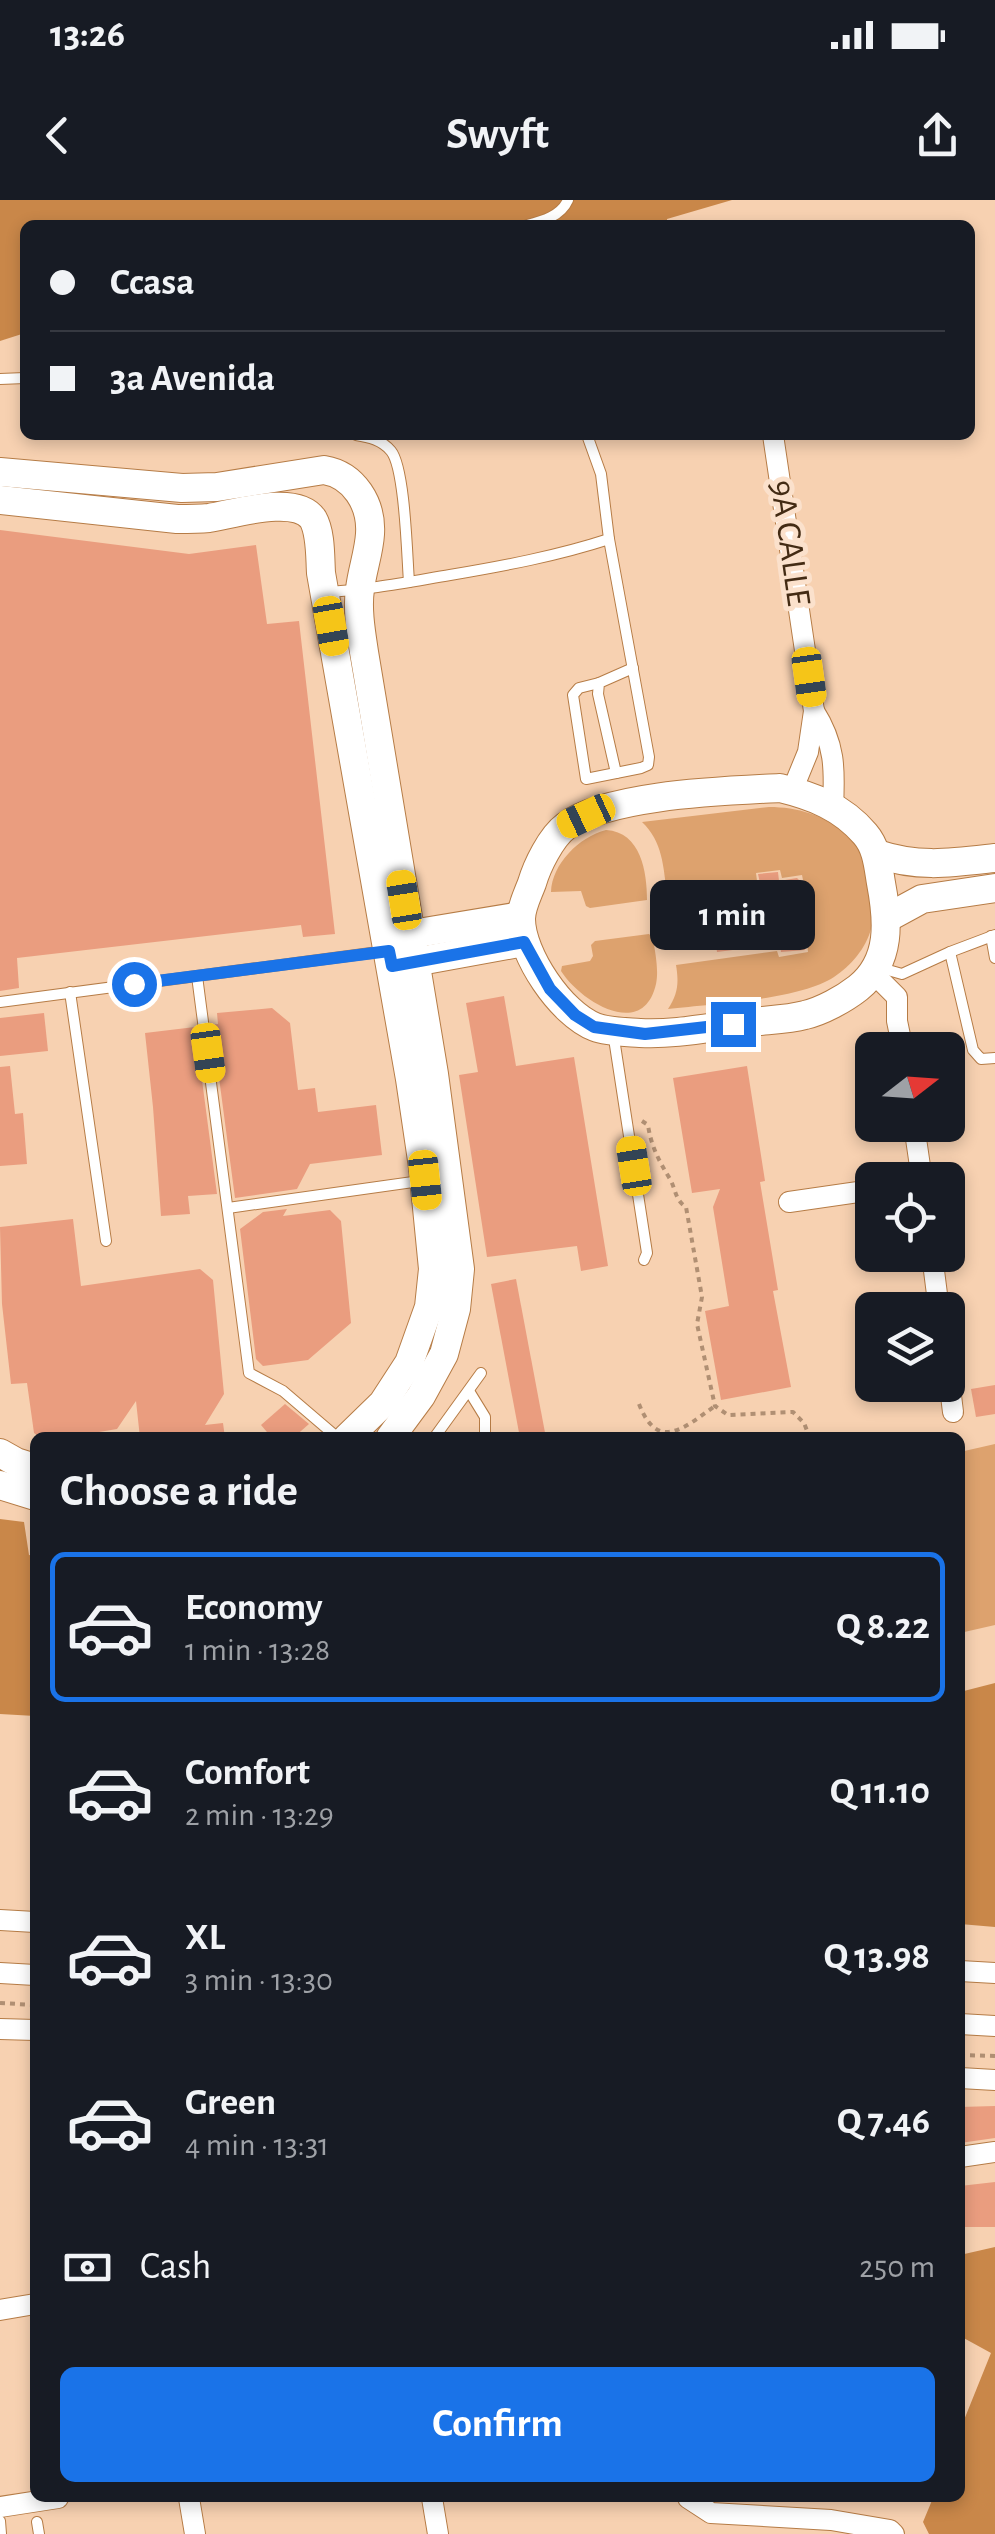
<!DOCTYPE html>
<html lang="en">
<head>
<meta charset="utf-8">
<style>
	body { margin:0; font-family:"Alegreya Sans",sans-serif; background:#242831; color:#f1f3f6; height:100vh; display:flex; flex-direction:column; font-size:38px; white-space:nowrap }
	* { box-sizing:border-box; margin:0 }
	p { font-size:32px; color:#9ea1a6 }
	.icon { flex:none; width:55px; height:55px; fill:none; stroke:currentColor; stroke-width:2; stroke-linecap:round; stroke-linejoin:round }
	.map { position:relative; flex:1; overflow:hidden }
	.side { position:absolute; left:30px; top:1232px; width:935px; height:1070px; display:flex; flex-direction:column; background:#171b24; border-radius:15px; box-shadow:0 5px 15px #0003 }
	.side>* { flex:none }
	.hud { position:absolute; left:20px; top:20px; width:955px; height:220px; border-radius:15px; box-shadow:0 5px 15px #0003; display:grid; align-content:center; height:220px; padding:0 30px; background:#171b24 }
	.needle { width:65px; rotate:73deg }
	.buttons { position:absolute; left:855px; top:832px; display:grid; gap:20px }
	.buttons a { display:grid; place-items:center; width:110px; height:110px; border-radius:15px; background:#171b24; box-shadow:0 5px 15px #0003; font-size:50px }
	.end { position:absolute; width:45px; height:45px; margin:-22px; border:12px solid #1a73e8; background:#fff; box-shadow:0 0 0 5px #fff }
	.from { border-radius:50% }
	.bubble { position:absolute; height:70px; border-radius:15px; background:#171b24; box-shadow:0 5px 15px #0003; font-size:32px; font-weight:600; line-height:70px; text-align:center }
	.car { position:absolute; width:30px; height:60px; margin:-30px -15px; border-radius:12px; box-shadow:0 0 8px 2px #0007; background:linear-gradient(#f5c518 24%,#345 0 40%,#f5c518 0 76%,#345 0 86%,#f5c518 0) }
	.hud b { display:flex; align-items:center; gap:35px; height:95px; font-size:38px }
	.hud b+b { border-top:2px solid #363941 }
	.hud i { width:25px; height:25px; background:#f1f3f6 }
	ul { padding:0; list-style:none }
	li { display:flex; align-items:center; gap:30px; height:150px; margin:0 20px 15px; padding:0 10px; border:5px solid transparent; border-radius:15px }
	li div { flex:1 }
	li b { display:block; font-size:38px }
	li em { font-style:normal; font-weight:600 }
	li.active { border-color:#1a73e8 }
	li>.icon { width:90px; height:90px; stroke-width:1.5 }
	h2 { padding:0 30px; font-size:45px; line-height:120px }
	.pay { display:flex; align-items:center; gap:25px; height:110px; padding:0 30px; font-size:38px }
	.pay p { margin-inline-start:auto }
	.button { display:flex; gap:20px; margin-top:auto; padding:20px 30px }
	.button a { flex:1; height:115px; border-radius:15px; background:#1a73e8; color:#fff; font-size:40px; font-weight:600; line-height:115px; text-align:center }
	.status { display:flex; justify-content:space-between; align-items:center; height:70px; padding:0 50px; background:#171b24; direction:ltr }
	.status svg { height:28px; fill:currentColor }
	header { display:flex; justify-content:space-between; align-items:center; height:130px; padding:0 30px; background:#171b24; font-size:45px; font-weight:600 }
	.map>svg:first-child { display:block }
	.green { fill:#dda26e }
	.forest { fill:#c98749 }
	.building { fill:#ea9d7f }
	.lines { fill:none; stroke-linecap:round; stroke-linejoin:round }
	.lane-casing { stroke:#b67c46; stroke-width:12 }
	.street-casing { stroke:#b67c46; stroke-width:22 }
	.secondary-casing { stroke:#b67c46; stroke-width:30 }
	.path { stroke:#b08f73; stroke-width:4; stroke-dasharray:5 5; stroke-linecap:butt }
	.lane { stroke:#fff; stroke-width:10 }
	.street { stroke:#fff; stroke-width:20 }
	.secondary { stroke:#fff; stroke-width:28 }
	.route { stroke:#1a73e8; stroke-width:12 }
	.labels { text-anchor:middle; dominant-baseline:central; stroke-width:10; stroke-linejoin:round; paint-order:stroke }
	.street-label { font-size:35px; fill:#432b14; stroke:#fbe1cc }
</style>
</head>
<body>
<div class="status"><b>13:26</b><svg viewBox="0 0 49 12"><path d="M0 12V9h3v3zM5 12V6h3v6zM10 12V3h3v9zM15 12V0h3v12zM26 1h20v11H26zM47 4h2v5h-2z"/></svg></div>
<header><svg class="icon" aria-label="back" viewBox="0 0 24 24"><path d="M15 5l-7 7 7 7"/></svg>Swyft<svg class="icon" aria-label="share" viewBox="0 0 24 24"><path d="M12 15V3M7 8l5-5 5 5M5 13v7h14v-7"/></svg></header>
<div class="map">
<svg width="995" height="2334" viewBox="0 0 995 2334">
	<rect width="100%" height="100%" fill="#f7d1b1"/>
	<!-- green -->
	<g class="green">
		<path d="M769 607C797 607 825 615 847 635 869 655 879 700 871 729 866 748 851 766 834 777 799 800 712 804 668 809 678 794 679 783 676 765L777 751 779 757 808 752 803 714 807 712 814 693 810 685 803 680 802 675 782 678 780 670 756 673 757 681 667 693C663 666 663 642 642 622Z"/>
		<path d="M606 630C641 632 647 672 647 700L590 708 586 706 581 691 551 692C552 664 579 637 606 630Z"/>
		<path d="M649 734 653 738C655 752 659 770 656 784 643 841 580 801 561 771L562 766 590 761 593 756 591 745 595 741Z"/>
		<path d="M995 1244V1425L960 1433V1252Z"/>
	</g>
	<!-- forest -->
	<g class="forest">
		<path d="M0 0H732L667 19V25H25V133L0 141Z"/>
		<path d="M0 1319 24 1322 29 1355 35 1356V1516L0 1514Z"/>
		<path d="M995 1483V1727L960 1724V1492Z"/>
		<path d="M995 2047V2334H929L923 2322 933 2298H960V2230L991 2153 960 2136V2055Z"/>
	</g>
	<!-- building -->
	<g class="building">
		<path d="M0 330 189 354 256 345 267 424 299 421 335 734 303 737 301 725 17 758 19 788 0 791Z"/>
		<path d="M778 672 779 681 797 678 810 691 809 702 800 711 805 750 781 752 780 744 717 752 713 723H709L708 714 704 715 702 699H706L705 690 760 683 758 674Z"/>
		<path d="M504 796 516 866 574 857 608 1066 581 1071 577 1046 487 1057 459 875 478 872 466 803Z"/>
		<path d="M272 808 290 823 298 890 315 888 318 912 376 905 382 955 310 964 297 989 235 998 212 825 218 824 217 813Z"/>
		<path d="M44 813 48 851 0 856V818Z"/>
		<path d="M195 827 217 994 188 996 190 1014 161 1016 153 907 145 833Z"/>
		<path d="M10 866 15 914 23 913 27 964 0 966V867Z"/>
		<path d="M747 866 765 981 760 982 778 1090 773 1091 791 1187 721 1200 705 1111 729 1106 713 1007 720 989 692 993 673 878Z"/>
		<path d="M287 1009 283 1016 330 1010 341 1021 351 1123 308 1160 263 1166 256 1159 240 1029 263 1012Z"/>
		<path d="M73 1019 81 1086 200 1069 213 1080 224 1194 205 1225 223 1223 225 1238H140L136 1201 117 1229 63 1238H41L34 1233 27 1183 11 1184 2 1104 0 1027Z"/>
		<path d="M516 1079 546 1238H520L491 1084Z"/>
		<path d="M995 1185V1214L976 1217 971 1189Z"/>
		<path d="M285 1204 309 1224 293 1238H272L261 1225Z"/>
		<path d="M995 1906V1938L960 1943V1907Z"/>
		<path d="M995 1982V2027H960V1986Z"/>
	</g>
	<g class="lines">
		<!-- lane casing -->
		<g class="lane-casing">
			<g id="lane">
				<path d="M527 25C543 21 561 16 568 0"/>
				<path d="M0 179 25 178"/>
				<path d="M356 235C369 237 382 240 391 251 405 268 407 356 409 382"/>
				<path d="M326 392C368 390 408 382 450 375 503 366 557 356 609 339L601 274 587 235"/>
				<path d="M599 483 579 488 573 495 586 579 641 568 648 565 649 557 609 339"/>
				<path d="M616 573 598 494 599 483 633 468"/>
				<path d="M991 736 995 758"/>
				<path d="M950 752 973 850 981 859 995 858"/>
				<path d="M881 768 902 774 950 752 995 735"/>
				<path d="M197 776 249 1173 283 1191 338 1238"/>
				<path d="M70 792 106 1041"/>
				<path d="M0 802 386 751"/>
				<path d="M613 832 647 1053 644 1060"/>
				<path d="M228 1008 420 981"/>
				<path d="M469 1191 485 1217V1238"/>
				<path d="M434 1238 481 1173"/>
				<path d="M0 2321 1 2334"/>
				<path d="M37 2322 39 2334"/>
			</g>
		</g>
		<!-- street casing -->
		<g class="street-casing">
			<g id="street">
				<path d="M773 235 814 511 808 552 792 591"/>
				<path d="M814 511C835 544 835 568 833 607"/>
				<path d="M872 772 897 797V821L903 850"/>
				<path d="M914 925 922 980"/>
				<path d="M789 1002 872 990"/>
				<path d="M932 1055 939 1110"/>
				<path d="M948 1171 953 1212"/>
				<path d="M0 1720 35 1722"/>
				<path d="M960 1771 995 1773"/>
				<path d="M0 1773 35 1775"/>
				<path d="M960 1824 995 1826"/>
				<path d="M0 1829 35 1830"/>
				<path d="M960 1878 995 1880"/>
				<path d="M960 1957 995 1952"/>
				<path d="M0 2110 35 2104"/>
				<path d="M189 2298 195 2334"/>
				<path d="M432 2298 438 2334"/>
				<path d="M688 2298 711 2313 831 2320 890 2330 894 2334"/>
				<path d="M0 2307 58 2298"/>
			</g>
		</g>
		<!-- secondary casing -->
		<g class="secondary-casing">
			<g id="secondary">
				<path d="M0 272 182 288 217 287 324 270C354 275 372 304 370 334 369 352 362 371 360 389 357 409 361 432 364 452L434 874 460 1069 456 1109 444 1154 421 1196 390 1238"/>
				<path d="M0 300 177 319C188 319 198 319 209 318 234 314 296 294 313 319 321 333 320 357 321 373L410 879 423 967 433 1069 429 1107 409 1163 383 1203 347 1238"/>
				<path d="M780 588C813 596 842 607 865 634 877 648 878 665 881 683 888 720 892 761 858 788 844 799 822 811 805 815 786 820 764 820 745 823 711 827 674 835 640 833 626 832 608 832 595 827 561 814 521 754 521 719 521 707 528 694 532 683 537 666 551 637 566 626 609 594 726 591 780 588Z"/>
				<path d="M877 654C919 668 951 663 995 658"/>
				<path d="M887 718 922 699 995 688"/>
				<path d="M394 737 521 716"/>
				<path d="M398 765 524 742"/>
				<path d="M0 1253 16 1262 35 1268"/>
				<path d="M0 1285 35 1296"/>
			</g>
		</g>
		<!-- path -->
		<g class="path">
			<path d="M642 921 648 925C651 946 659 961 670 979 676 990 675 1000 686 1007L702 1097 697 1124 715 1206 728 1215 793 1212 804 1223 810 1238"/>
			<path d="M639 1204C658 1253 685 1227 715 1206"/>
			<path d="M0 1803 35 1805"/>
			<path d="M960 1855 995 1856"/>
		</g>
		<!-- lane -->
		<use href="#lane" class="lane"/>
		<!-- street -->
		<use href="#street" class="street"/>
		<!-- secondary -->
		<use href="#secondary" class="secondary"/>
	</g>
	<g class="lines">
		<!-- route -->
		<path class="route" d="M134 784 389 751 392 766 524 742 550 789 575 815 594 827 645 834 733 824"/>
	</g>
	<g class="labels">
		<!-- street labels -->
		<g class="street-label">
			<text transform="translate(790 343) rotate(82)">9A CALLE</text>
		</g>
	</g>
</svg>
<div class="buttons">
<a><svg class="needle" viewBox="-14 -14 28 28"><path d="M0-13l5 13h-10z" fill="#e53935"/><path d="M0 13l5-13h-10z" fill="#9ea1a6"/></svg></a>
<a><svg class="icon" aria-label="locate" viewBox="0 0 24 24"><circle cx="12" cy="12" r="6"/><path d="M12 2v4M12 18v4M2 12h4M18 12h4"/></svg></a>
<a><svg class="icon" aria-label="layers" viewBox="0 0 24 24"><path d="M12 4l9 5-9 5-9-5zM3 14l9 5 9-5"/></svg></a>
</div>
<i class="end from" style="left:134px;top:784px"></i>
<i class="end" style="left:733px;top:824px"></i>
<div class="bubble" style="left:650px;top:680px;width:165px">1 min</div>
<i class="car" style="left:331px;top:426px;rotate:170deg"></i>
<i class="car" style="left:809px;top:477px;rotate:172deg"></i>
<i class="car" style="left:586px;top:616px;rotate:245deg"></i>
<i class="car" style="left:404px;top:700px;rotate:351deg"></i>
<i class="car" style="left:208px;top:853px;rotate:172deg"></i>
<i class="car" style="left:634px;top:966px;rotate:351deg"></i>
<i class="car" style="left:425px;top:980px;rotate:174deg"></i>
<div class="hud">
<b><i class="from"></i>Ccasa</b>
<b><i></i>3a Avenida</b>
</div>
<section class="side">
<h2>Choose a ride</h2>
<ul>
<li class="active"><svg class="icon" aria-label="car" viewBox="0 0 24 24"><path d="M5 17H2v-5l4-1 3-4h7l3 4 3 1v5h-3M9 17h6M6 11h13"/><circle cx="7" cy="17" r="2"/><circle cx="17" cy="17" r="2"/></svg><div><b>Economy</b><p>1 min · 13:28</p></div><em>Q 8.22</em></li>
<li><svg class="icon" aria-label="car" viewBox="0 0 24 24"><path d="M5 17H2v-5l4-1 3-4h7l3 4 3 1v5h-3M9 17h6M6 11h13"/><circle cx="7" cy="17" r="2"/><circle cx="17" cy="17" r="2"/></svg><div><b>Comfort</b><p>2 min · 13:29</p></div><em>Q 11.10</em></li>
<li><svg class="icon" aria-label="car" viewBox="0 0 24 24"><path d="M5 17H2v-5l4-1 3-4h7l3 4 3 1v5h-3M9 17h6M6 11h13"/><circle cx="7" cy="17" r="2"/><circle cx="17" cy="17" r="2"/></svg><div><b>XL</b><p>3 min · 13:30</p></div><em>Q 13.98</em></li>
<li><svg class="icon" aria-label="car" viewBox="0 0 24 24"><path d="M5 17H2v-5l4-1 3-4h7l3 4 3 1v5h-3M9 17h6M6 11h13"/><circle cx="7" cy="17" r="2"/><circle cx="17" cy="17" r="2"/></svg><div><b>Green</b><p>4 min · 13:31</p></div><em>Q 7.46</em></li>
</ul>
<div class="pay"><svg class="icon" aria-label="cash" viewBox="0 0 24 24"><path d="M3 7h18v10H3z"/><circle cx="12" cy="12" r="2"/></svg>Cash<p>250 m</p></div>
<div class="button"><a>Confirm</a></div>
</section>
</div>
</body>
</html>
